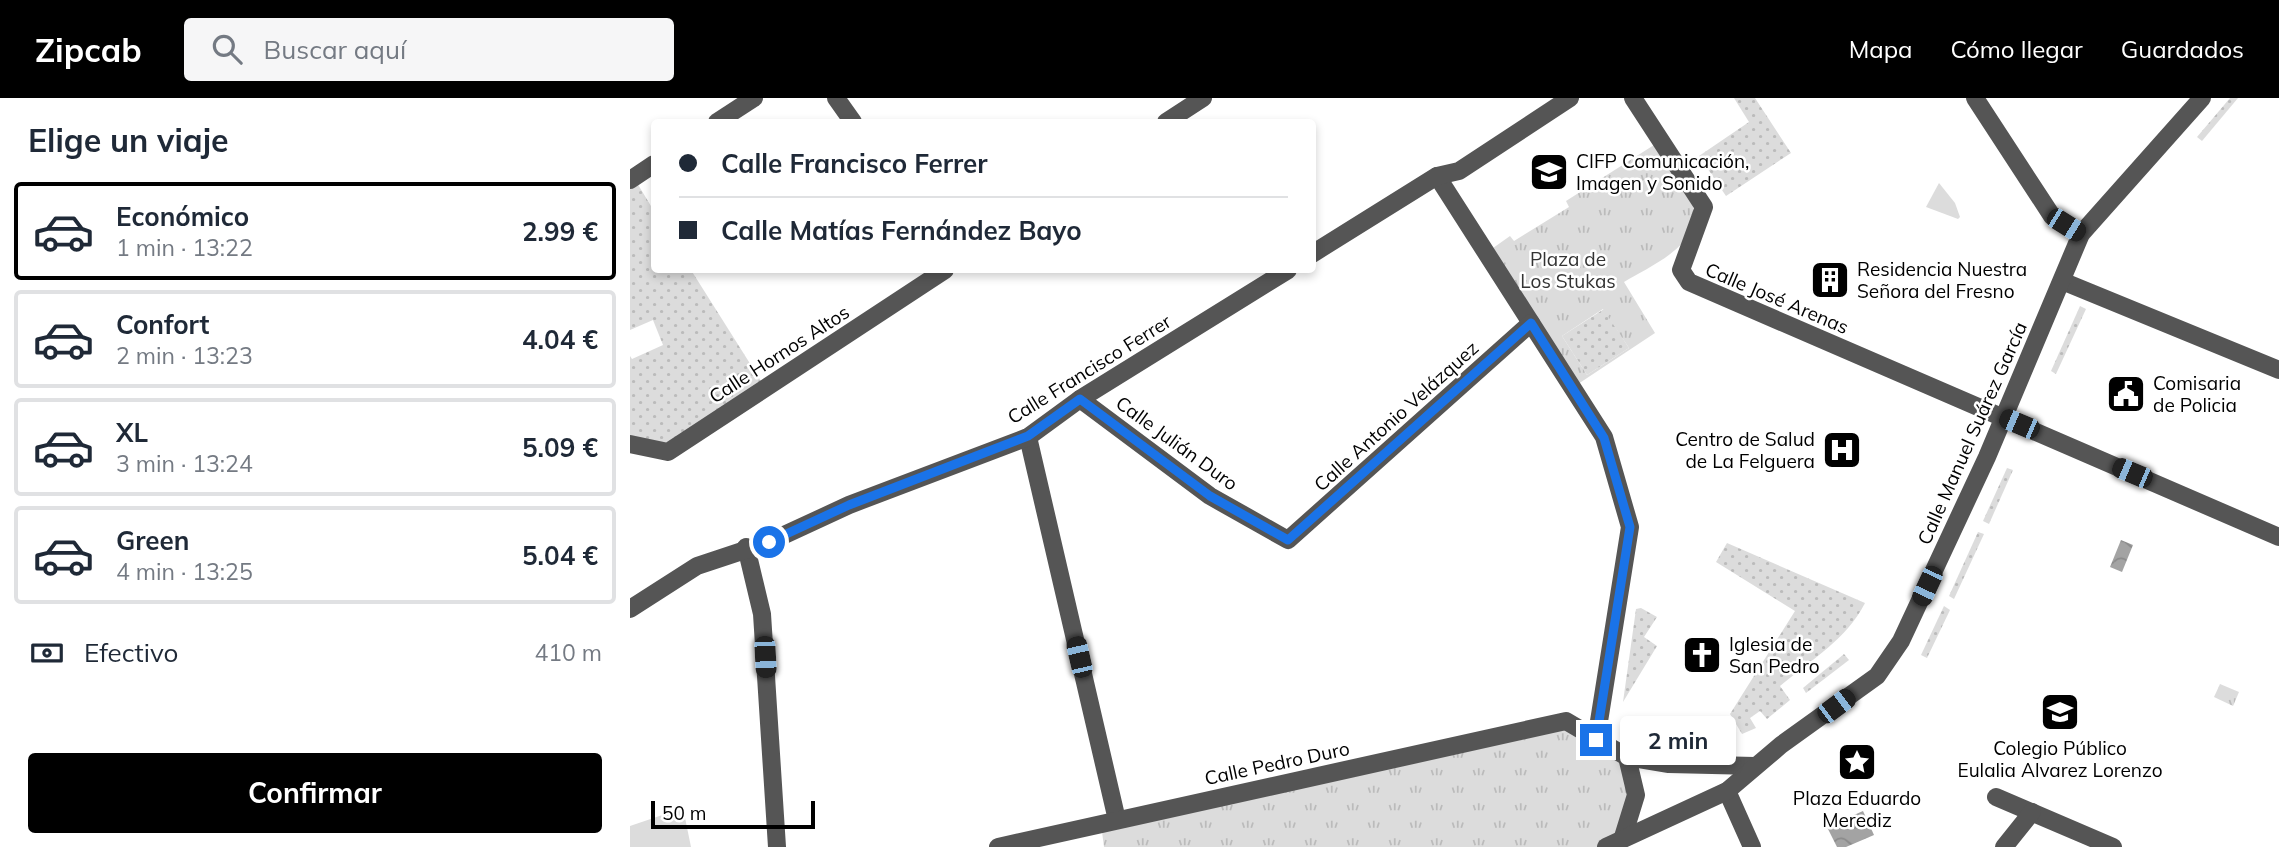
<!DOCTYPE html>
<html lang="es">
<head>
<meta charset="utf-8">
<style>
	body { margin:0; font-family:Mulish,sans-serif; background:#f6f6f7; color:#1f2937; height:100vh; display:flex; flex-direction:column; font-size:26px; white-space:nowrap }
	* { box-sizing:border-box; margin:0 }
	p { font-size:23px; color:#747a83 }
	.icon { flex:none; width:38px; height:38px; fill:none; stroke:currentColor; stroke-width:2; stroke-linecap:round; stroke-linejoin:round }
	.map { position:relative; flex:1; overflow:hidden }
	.panel { display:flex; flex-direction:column; background:#fff; width:630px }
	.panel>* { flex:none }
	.top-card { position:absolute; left:21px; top:21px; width:665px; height:154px; border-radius:7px; box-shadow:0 4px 10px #0003; display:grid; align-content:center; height:154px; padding:0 28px; background:#fff }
	.scale { position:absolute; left:21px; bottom:18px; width:164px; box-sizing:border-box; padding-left:7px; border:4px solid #000; border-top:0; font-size:19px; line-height:24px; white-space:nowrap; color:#000; -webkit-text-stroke:5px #fff; paint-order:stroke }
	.end { position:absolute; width:32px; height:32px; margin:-16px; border:9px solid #1a73e8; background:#fff; box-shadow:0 0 0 4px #fff }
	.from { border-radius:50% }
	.bubble { position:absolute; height:49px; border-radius:7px; background:#fff; box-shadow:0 4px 10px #0003; font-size:23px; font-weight:700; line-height:49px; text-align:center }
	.car { position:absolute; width:21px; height:42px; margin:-21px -10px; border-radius:9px; box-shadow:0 0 5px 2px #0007; background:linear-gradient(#222 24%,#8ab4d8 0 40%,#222 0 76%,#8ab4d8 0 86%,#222 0) }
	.top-card b { display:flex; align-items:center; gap:24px; height:66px; font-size:26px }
	.top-card b+b { border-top:2px solid #e0e1e3 }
	.top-card i { width:18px; height:18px; background:#1f2937 }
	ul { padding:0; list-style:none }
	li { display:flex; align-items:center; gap:21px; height:98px; margin:0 14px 10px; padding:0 14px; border:4px solid #e0e1e3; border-radius:7px }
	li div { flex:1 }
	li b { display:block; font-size:26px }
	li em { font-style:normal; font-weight:700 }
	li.on { border-color:#000 }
	li>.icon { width:63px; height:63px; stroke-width:1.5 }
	h2 { padding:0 28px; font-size:32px; line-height:84px }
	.pay { display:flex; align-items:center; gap:18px; height:77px; padding:0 28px; font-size:26px }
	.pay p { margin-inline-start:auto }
	.primary-button { display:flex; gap:14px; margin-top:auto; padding:14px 28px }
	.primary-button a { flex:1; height:80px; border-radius:7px; background:#000; color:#fff; font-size:28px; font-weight:700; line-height:80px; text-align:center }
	header { display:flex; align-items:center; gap:42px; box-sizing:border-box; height:98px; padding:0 35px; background:#000; color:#fff }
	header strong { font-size:33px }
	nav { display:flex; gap:38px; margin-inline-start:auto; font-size:24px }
	.search { width:490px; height:63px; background:#f6f6f7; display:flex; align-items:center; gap:18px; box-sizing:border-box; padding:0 24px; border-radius:7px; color:#747a83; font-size:26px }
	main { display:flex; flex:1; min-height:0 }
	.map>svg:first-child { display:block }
	.grass { fill:url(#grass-dots) }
	.park { fill:url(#park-tufts); fill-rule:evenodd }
	.garden { fill:#dcdcdc }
	.water { fill:url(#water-waves) }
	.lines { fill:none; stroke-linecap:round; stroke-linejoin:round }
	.minor { stroke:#555; stroke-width:18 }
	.route { stroke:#1a73e8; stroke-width:9 }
	.labels { text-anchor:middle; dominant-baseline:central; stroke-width:5; stroke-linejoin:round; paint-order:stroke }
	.poi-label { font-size:19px; fill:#000; stroke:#fff; text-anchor:start }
	.park-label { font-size:19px; fill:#333; stroke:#fff }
	.street-label { font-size:19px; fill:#000; stroke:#fff }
</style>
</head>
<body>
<header>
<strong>Zipcab</strong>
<div class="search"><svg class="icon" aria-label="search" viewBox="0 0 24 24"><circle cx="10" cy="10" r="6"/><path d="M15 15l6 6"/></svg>Buscar aquí</div>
<nav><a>Mapa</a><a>Cómo llegar</a><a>Guardados</a></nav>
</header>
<main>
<section class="panel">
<h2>Elige un viaje</h2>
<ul>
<li class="on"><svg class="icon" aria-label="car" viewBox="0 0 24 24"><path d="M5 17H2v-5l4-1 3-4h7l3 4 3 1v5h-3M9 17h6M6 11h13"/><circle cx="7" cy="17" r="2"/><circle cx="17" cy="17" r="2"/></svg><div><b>Económico</b><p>1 min · 13:22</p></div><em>2.99 €</em></li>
<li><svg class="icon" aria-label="car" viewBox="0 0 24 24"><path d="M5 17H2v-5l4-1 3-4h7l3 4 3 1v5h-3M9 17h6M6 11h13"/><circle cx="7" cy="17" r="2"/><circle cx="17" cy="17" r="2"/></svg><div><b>Confort</b><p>2 min · 13:23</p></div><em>4.04 €</em></li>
<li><svg class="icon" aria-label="car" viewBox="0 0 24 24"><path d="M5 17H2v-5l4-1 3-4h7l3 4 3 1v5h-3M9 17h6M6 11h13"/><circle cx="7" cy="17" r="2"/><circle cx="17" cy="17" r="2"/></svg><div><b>XL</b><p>3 min · 13:24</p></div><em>5.09 €</em></li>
<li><svg class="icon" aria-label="car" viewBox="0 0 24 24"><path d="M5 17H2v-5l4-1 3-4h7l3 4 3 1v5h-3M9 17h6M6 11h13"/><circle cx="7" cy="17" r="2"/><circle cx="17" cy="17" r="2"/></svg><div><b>Green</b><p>4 min · 13:25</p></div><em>5.04 €</em></li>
</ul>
<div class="pay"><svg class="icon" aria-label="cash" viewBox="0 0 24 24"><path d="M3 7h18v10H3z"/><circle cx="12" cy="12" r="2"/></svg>Efectivo<p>410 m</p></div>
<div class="primary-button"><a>Confirmar</a></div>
</section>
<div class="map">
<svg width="1649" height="749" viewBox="0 0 1649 749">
	<defs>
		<pattern id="grass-dots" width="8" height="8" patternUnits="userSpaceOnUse" patternTransform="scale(1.75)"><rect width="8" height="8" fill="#dcdcdc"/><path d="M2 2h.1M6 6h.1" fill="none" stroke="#bbb" stroke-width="1.8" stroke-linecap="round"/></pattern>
		<pattern id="park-tufts" width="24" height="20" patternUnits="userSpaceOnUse" patternTransform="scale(1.75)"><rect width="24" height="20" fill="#dcdcdc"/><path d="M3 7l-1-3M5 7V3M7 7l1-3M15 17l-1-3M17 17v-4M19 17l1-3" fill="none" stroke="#bbb"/></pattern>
		<pattern id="water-waves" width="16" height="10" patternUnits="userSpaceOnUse" patternTransform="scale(1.75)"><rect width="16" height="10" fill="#a3a3a3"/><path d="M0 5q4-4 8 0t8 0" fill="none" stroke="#8b8b8b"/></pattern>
	</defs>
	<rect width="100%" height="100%" fill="#fff"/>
	<!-- grass -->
	<g class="grass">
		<path d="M1104 0H1125L1161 55 1096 98 1069 58 1119 24Z"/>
		<path d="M1600 0H1608L1572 43 1567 39Z"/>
		<path d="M4 80 24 113V172H61L136 291 38 354 0 346V258L2 261 33 247 23 222 0 232V82Z"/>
		<path d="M1450 208 1456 211 1426 276 1421 273Z"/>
		<path d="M974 211 999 250 957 277 932 238Z"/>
		<path d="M1377 370 1383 372 1359 426 1353 423Z"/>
		<path d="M1348 434 1354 436 1324 501 1319 498Z"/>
		<path d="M1097 445 1235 505C1217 541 1181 562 1150 588L1160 602 1137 621 1130 613 1120 620 1126 630 1112 636 1100 616 1165 513 1086 464Z"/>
		<path d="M1314 508 1320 512 1297 560 1291 557Z"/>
		<path d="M1011 510 1027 519 1014 539 1027 548 993 604 1006 511Z"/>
		<path d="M1214 556 1219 562 1176 595 1173 590Z"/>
		<path d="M1082 618 1098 636 1097 641 1064 646 1050 642 1060 625 1073 634Z"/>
	</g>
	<!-- park -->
	<g class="park">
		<path d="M1024 47C1034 63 1059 91 1063 108 1073 147 1020 168 994 184L1025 235 942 290 856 155 880 138 884 143 939 109 936 103ZM973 211 999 250 957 277 932 238Z"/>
		<path d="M1590 586 1609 594 1603 608 1584 599Z"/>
		<path d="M936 623 997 659 1001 721 976 749H474L471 726Z"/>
	</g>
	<!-- garden -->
	<g class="garden">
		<path d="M1309 85 1325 105 1330 119 1328 121 1296 109Z"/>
		<path d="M53 710 61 749H0V728Z"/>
	</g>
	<!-- water -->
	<g class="water">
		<path d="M1491 442 1503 447 1492 474 1480 469Z"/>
		<path d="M1233 713 1244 737 1216 749H1207L1197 729Z"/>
	</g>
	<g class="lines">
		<!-- minor -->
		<g class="minor">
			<path d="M206 0 223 24"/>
			<path d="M1003 0 1074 109 1051 172 1059 184 1649 439"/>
			<path d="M1345 0 1422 118 1451 136"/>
			<path d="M87 24 124 0"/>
			<path d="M536 24 573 0"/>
			<path d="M807 78 974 339 1000 429 966 642"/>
			<path d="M0 82 24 66"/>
			<path d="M682 156 807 78 829 73 940 0"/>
			<path d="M1432 183 1649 272"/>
			<path d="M450 301 580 398 658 442 901 225"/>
			<path d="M398 339 487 722"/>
			<path d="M0 346 38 354 315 172"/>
			<path d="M116 449 132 516 147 749"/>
			<path d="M0 511 67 468 139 444 219 407 398 339 450 301 658 172"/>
			<path d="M1097 693 1122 749"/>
			<path d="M1366 699 1483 749"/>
			<path d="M993 739 1006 697 997 659"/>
			<path d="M368 749 936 623 997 659 1039 666 1125 668"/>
			<path d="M976 749 1097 693 1151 647 1247 578 1271 543 1357 359 1451 136 1572 0"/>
			<path d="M1374 749 1402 714"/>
		</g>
	</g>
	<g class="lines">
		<!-- route -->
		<path class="route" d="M139 444 219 407 398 338 450 301 580 398 658 442 901 225 974 340 1000 429 966 642"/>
	</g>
	<!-- icons -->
	<defs>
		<g id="university-square" transform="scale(2.0125)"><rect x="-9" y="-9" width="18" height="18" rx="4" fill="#000" stroke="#fff"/><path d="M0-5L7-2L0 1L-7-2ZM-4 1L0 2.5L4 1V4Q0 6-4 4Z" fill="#fff"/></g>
		<g id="building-square" transform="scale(2.0125)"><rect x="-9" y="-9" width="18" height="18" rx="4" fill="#000" stroke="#fff"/><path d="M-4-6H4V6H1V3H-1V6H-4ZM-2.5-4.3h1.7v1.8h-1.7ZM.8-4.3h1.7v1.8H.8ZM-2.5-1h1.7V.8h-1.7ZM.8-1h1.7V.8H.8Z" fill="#fff"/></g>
		<g id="civic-square" transform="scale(2.0125)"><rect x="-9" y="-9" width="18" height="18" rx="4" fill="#000" stroke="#fff"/><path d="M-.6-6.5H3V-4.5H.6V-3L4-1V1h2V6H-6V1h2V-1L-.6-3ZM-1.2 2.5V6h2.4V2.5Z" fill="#fff"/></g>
		<g id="hospital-square" transform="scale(2.0125)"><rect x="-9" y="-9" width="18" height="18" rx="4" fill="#000" stroke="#fff"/><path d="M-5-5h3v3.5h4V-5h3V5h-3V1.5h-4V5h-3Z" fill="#fff"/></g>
		<g id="church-square" transform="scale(2.0125)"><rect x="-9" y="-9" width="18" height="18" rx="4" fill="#000" stroke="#fff"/><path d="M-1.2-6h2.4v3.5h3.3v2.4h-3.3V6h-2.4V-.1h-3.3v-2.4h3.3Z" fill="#fff"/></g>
		<g id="school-square" transform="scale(2.0125)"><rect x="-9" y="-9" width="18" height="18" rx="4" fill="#000" stroke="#fff"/><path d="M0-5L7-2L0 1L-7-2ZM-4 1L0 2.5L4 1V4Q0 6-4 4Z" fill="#fff"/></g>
		<g id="sight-square" transform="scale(2.0125)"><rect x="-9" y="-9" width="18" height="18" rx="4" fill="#000" stroke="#fff"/><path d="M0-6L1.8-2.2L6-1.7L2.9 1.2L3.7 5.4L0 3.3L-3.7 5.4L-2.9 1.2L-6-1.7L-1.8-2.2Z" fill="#fff"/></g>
	</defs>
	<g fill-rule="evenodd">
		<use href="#university-square" x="919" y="74"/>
		<use href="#building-square" x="1200" y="182"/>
		<use href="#civic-square" x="1496" y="296"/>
		<use href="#hospital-square" x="1212" y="352"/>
		<use href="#church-square" x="1072" y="557"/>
		<use href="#school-square" x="1430" y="614"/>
		<use href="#sight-square" x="1227" y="664"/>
	</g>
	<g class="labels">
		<!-- poi labels -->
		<g class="poi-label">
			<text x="946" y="63">CIFP Comunicación,<tspan x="946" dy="22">Imagen y Sonido</tspan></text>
			<text x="1227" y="171">Residencia Nuestra<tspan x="1227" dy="22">Señora del Fresno</tspan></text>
			<text x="1523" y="285">Comisaria<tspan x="1523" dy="22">de Policia</tspan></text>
			<text x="1185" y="341" text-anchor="end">Centro de Salud<tspan x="1185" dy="22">de La Felguera</tspan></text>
			<text x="1099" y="546">Iglesia de<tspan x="1099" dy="22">San Pedro</tspan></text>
			<text x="1430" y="650" text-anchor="middle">Colegio Público<tspan x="1430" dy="22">Eulalia Alvarez Lorenzo</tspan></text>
			<text x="1227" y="700" text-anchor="middle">Plaza Eduardo<tspan x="1227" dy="22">Merediz</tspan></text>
		</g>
		<!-- park labels -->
		<g class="park-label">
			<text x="938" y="161">Plaza de<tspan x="938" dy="22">Los Stukas</tspan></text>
		</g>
		<!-- street labels -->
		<g class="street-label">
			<text transform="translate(1147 200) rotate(23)">Calle José Arenas</text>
			<text transform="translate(149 256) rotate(-33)">Calle Hornos Altos</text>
			<text transform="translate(459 271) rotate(-32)">Calle Francisco Ferrer</text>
			<text transform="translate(766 318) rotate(-42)">Calle Antonio Velázquez</text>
			<text transform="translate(1342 335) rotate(-66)">Calle Manuel Suárez García</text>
			<text transform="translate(547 345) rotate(36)">Calle Julián Duro</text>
			<text transform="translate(647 665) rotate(-12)">Calle Pedro Duro</text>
		</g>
	</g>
</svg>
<div class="scale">50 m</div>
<i class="end from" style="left:139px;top:444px"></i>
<i class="end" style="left:966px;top:642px"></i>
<div class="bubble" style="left:990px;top:618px;width:116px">2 min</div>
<i class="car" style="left:1436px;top:127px;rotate:122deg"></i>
<i class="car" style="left:1389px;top:326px;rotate:293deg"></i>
<i class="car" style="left:1502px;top:375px;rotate:293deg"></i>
<i class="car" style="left:1297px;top:488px;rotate:205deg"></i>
<i class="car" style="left:135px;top:559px;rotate:177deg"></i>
<i class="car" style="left:449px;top:559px;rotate:347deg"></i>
<i class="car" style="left:1206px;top:608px;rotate:53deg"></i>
<div class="top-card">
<b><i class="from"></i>Calle Francisco Ferrer</b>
<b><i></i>Calle Matías Fernández Bayo</b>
</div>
</div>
</main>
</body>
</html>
